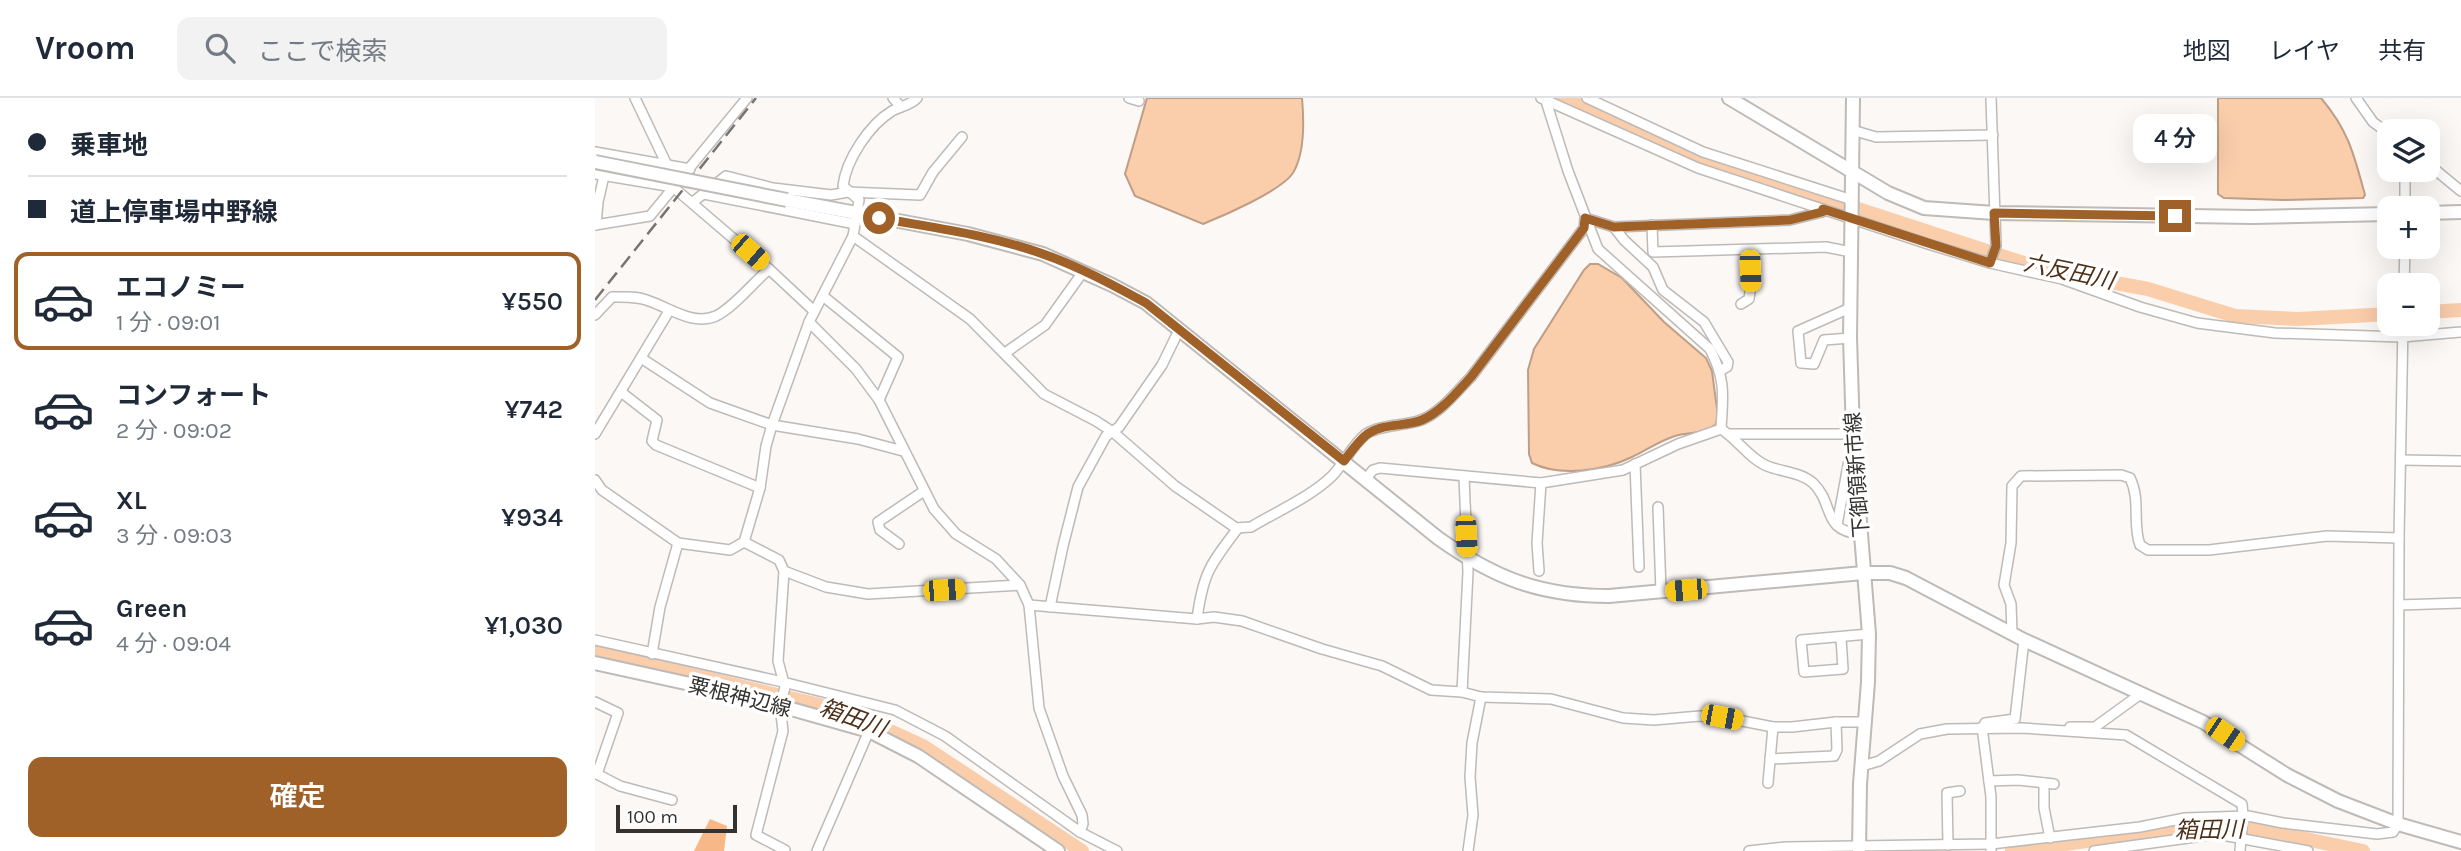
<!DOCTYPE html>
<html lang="ja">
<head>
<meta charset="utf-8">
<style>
	body { margin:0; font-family:Karla,"Noto Sans JP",sans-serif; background:#f2f2f3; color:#1f2937; height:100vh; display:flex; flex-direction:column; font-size:26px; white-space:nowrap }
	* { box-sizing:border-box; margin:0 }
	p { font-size:23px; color:#747a83 }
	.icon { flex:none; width:38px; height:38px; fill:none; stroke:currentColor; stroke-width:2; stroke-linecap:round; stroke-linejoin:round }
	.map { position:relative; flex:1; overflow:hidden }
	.panel { display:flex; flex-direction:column; background:#fff; width:595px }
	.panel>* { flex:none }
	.guide { display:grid; align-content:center; height:154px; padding:0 28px; background:#fff }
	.controls { position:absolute; left:1782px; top:21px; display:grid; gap:14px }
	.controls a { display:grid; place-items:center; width:63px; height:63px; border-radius:14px; background:#fff; box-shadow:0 7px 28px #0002; font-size:35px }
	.scale { position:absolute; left:21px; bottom:18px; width:121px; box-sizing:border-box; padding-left:7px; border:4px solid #333230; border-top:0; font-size:19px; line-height:24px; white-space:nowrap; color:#333230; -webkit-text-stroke:5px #fff; paint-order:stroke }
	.end { position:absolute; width:32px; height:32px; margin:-16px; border:9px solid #a06129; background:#fff; box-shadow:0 0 0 4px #fff }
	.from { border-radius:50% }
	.bubble { position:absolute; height:49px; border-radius:14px; background:#fff; box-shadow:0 7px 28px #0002; font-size:23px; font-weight:600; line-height:49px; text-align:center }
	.car { position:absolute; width:21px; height:42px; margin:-21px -10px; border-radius:9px; box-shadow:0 0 5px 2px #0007; background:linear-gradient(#f5c518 24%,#345 0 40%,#f5c518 0 76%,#345 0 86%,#f5c518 0) }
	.guide b { display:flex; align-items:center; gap:24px; height:66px; font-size:26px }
	.guide b+b { border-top:2px solid #e0e1e3 }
	.guide i { width:18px; height:18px; background:#1f2937 }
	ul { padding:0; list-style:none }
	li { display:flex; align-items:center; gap:21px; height:98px; margin:0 14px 10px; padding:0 14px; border:4px solid transparent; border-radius:14px }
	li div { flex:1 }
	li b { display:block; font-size:26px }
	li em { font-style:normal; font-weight:600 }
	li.active { border-color:#a06129 }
	li>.icon { width:63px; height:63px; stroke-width:1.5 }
	.cta { display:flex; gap:14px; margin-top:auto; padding:14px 28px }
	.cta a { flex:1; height:80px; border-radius:14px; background:#a06129; color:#fff; font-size:28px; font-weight:600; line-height:80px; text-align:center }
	header { display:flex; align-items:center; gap:42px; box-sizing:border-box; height:98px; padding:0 35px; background:#fff; border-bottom:2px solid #e0e1e3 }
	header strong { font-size:33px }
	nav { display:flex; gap:38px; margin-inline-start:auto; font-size:24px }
	.search { width:490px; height:63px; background:#f2f2f3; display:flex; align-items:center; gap:18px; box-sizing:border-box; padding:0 24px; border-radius:14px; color:#747a83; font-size:26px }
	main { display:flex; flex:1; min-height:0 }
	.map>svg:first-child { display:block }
	.green { fill:#f8b786 }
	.water { fill:#facdab; stroke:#be9e86; stroke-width:2 }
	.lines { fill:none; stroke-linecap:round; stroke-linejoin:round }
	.river { stroke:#facdab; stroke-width:14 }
	.street-casing { stroke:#bebab7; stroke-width:12 }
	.secondary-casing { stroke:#bebab7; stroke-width:16 }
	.street { stroke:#fff; stroke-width:9 }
	.secondary { stroke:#fff; stroke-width:12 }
	.rail { stroke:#767472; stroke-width:2.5; stroke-dasharray:14 7; stroke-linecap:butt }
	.secondary-bridge-casing { stroke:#bebab7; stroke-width:16; stroke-linecap:butt }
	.secondary-bridge { stroke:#fff; stroke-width:12 }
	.route { stroke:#a06129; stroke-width:9 }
	.labels { text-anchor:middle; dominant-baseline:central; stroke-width:7; stroke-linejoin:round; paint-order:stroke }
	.street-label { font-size:21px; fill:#333230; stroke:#fff }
	.water-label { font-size:23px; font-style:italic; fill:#4f3119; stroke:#fff }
</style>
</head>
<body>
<header>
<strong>Vroom</strong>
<div class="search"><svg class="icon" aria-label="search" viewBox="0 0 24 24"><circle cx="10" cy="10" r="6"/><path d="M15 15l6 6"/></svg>ここで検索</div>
<nav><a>地図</a><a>レイヤ</a><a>共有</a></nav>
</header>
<main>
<section class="panel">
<div class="guide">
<b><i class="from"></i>乗車地</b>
<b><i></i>道上停車場中野線</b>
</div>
<ul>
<li class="active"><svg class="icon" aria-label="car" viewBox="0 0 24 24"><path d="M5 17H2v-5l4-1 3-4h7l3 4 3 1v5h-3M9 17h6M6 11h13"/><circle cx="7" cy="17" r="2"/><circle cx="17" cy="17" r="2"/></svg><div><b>エコノミー</b><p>1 分 · 09:01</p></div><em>¥550</em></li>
<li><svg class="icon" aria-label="car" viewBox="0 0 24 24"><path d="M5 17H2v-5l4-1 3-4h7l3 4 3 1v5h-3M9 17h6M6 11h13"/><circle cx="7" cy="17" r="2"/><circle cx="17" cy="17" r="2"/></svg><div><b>コンフォート</b><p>2 分 · 09:02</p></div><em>¥742</em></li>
<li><svg class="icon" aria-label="car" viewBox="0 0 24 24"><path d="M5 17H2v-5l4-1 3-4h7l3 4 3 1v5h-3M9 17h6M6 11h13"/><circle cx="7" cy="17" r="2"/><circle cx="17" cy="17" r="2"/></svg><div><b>XL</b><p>3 分 · 09:03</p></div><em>¥934</em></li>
<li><svg class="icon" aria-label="car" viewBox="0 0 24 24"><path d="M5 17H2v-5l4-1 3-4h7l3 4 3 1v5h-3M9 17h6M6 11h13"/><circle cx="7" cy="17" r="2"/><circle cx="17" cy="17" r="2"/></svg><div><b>Green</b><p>4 分 · 09:04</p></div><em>¥1,030</em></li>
</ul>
<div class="cta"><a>確定</a></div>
</section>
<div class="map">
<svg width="1866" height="753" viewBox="0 0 1866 753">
	<rect width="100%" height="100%" fill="#fcf8f5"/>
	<!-- green -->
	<path class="green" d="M115 721 132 728 129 753H99Z"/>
	<!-- water -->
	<g class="water">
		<path d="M552 0H707C709 22 710 55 698 75 686 93 628 118 608 126L540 98 530 76Z"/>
		<path d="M1623 0H1726C1754 33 1759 57 1770 97L1768 100 1688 102 1629 100 1623 96Z"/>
		<path d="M995 166H1003L1027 180 1069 224 1111 260 1117 273 1123 319 1121 326C1111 336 1094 334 1080 338 1064 343 1052 352 1037 359 1008 373 965 379 937 365L934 356 933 272 939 251 989 172Z"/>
	</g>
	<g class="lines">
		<!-- river -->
		<g class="river">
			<path d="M967 0 1119 64 1450 172 1553 191 1640 218 1703 221 1794 216"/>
			<path d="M1832 214 1866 212"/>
			<path d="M0 554 229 608 278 625 328 648 487 753"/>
			<path d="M1417 753 1614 727 1663 731 1768 753"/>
		</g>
		<!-- street casing -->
		<g class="street-casing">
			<g id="street">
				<path d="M40 0 72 67"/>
				<path d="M298 0 306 9"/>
				<path d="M534 0 544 3"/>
				<path d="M946 0 1103 70 1333 146 1395 165 1467 181 1545 209 1602 225 1680 235 1807 239 1866 234"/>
				<path d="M950 0 973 73 1003 151 1115 251C1131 282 1128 298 1126 331"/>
				<path d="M992 0 1108 54 1257 102"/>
				<path d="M1761 0 1778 24 1794 36"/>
				<path d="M1257 32 1281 39 1398 37"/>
				<path d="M0 54 95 71"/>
				<path d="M1832 65 1866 93"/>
				<path d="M1810 72V110"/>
				<path d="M0 76 78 89 174 171 219 213"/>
				<path d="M109 96 260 126"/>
				<path d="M98 104 131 78 178 90 236 97 253 94 325 97 338 74 367 39"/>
				<path d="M990 120 1019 129 1195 122 1227 114 1228 111"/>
				<path d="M0 127 55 118 152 0"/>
				<path d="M1 127 3 104 9 78"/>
				<path d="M1057 127 1058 154 1231 149 1256 154"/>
				<path d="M1019 129 1029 142 1058 169 1068 192 1109 224 1133 264 1132 269 1126 272"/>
				<path d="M258 138 375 221 449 296 501 323 518 334 580 388 641 430 656 429C681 414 717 398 737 378 749 366 757 347 771 336 784 327 807 328 823 323 844 317 861 294 876 279L989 130 990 120"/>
				<path d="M1395 165 1401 148 1396 0"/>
				<path d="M1809 187 1810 149"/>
				<path d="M228 198 303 259 284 302"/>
				<path d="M1146 206 1154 201 1155 194 1154 152"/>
				<path d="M0 217 17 199C28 199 43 198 54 203 75 210 98 228 121 218 138 210 159 184 174 171"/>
				<path d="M214 224 261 271 284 302 339 411 361 436 401 461 425 487 434 507 444 610 468 678 487 717 488 726 485 734"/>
				<path d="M1255 240 1229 242 1219 266 1206 265 1203 233 1255 210"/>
				<path d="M410 255 450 227 488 174"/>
				<path d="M46 260 115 305 177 327 263 341 308 353"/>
				<path d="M26 294 62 322 57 343 61 347 165 390"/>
				<path d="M0 336 74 213"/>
				<path d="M1134 336H1258"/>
				<path d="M1806 362 1866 363"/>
				<path d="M1040 366 1044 469"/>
				<path d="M0 382 7 392 83 445 135 452 149 444 165 390 171 348 177 327 214 224 258 138 264 102 248 88C251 62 274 27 297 13 306 8 316 7 322 0"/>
				<path d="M770 382 778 372 785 370 946 385 1028 372 1083 346 1126 331C1142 341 1155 361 1172 368 1187 374 1205 374 1218 385 1240 406 1226 433 1266 436"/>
				<path d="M1063 409 1066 494"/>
				<path d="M1242 427 1254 362 1260 359"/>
				<path d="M149 444 184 462 189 473 183 563 190 589 185 608 188 633 161 737 190 752"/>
				<path d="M304 446 285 432 283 424 329 393"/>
				<path d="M189 473 231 489 273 496 425 487"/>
				<path d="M944 473 942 445 946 385"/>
				<path d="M434 507 602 521 619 519 647 523 727 551 787 568 836 592 867 594 886 599 956 601 1028 620 1059 622 1105 618 1127 619 1178 629H1197L1241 624H1270"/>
				<path d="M1804 507 1866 505"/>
				<path d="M455 509 468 448 483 389 511 338 524 329 567 267 584 232"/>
				<path d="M602 521C608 475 615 467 643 430"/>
				<path d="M1417 535 1416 506 1409 487 1416 445 1417 388 1426 378 1526 377 1535 380C1546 402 1537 426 1545 447L1553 452H1614L1732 438 1804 440"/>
				<path d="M1246 540 1248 571 1209 574 1206 542 1274 536"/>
				<path d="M0 542 188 584 300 612 350 638 485 734 522 753"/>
				<path d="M57 556 65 509 83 445"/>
				<path d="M867 594 873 474 869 379"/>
				<path d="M0 604 23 615 2 676"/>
				<path d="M1390 625 1420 621 1429 542"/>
				<path d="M1387 629 1396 699V753"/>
				<path d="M1475 629H1500L1547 595"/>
				<path d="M1175 661 1239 658 1242 652 1241 624"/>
				<path d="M1267 668 1284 663 1325 636 1352 631 1427 630 1531 637 1647 706 1648 718 1645 753"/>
				<path d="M0 675 25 688 77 702"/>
				<path d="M1394 683 1423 682 1459 686"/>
				<path d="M1173 685 1178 629"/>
				<path d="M1449 685V710L1455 740"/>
				<path d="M1353 747 1352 695 1365 693"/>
				<path d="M222 753 274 633"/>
				<path d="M873 753 878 717 875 679 877 645 886 599"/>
				<path d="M1154 753 1191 749 1396 746 1545 729 1590 720 1653 718 1688 725 1782 736 1798 734 1803 726 1804 440 1808 226"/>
				<path d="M1499 753 1622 736 1713 753"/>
			</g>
		</g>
		<!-- secondary casing -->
		<g class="secondary-casing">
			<g id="secondary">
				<path d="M1134 0 1293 95 1329 110 1399 115 1658 119 1794 116"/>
				<path d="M1258 0 1255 240 1258 336 1274 536 1273 584 1265 686 1264 753"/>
				<path d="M192 102 373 136 448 156 517 187 551 205 843 440C899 480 945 498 1014 498L1268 475H1295L1311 480 1429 542 1608 624 1692 677 1743 703 1803 726 1866 744"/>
				<path d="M1832 115 1866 114"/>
				<path d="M0 565 154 599 274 633 323 658 463 753"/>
			</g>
		</g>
		<!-- street -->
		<use href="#street" class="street"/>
		<!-- secondary -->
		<use href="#secondary" class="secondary"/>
		<!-- rail -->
		<path class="rail" d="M0 202 161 0"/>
		<!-- secondary-bridge casing -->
		<g class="secondary-bridge-casing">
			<path id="secondary-bridge" d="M0 64 192 102"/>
		</g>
		<!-- secondary-bridge -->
		<use href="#secondary-bridge" class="secondary-bridge"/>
	</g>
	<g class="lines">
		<!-- route -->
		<path class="route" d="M284 120C339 130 396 137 448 156 483 168 518 187 551 205L749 363C755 355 762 345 770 338 784 325 810 329 827 322 846 314 862 294 876 279L989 130 990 120 1019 129 1195 122 1227 114 1228 111 1395 165 1401 148 1399 115 1580 118"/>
	</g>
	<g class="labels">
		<!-- street labels -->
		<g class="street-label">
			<text transform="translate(1262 377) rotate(-94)">下御領新市線</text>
			<text transform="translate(145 599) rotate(14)">粟根神辺線</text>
		</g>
		<!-- water labels -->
		<g class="water-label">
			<text transform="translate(1474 174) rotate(12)">六反田川</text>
			<text transform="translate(258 620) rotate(20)">箱田川</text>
			<text transform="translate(1614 732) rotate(-1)">箱田川</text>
		</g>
	</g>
</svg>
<div class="controls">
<a><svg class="icon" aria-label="layers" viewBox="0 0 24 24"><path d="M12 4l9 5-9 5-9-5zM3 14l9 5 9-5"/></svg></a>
<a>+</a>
<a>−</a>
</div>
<div class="scale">100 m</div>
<i class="end from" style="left:284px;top:120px"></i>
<i class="end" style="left:1580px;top:118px"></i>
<div class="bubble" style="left:1538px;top:16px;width:84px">4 分</div>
<i class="car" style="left:155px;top:154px;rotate:131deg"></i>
<i class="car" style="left:1155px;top:173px;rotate:178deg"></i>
<i class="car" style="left:871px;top:438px;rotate:177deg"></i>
<i class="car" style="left:349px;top:492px;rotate:86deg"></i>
<i class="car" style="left:1091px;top:492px;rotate:265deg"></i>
<i class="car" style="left:1127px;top:619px;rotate:101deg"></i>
<i class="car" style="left:1630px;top:636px;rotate:124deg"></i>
</div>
</main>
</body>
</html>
